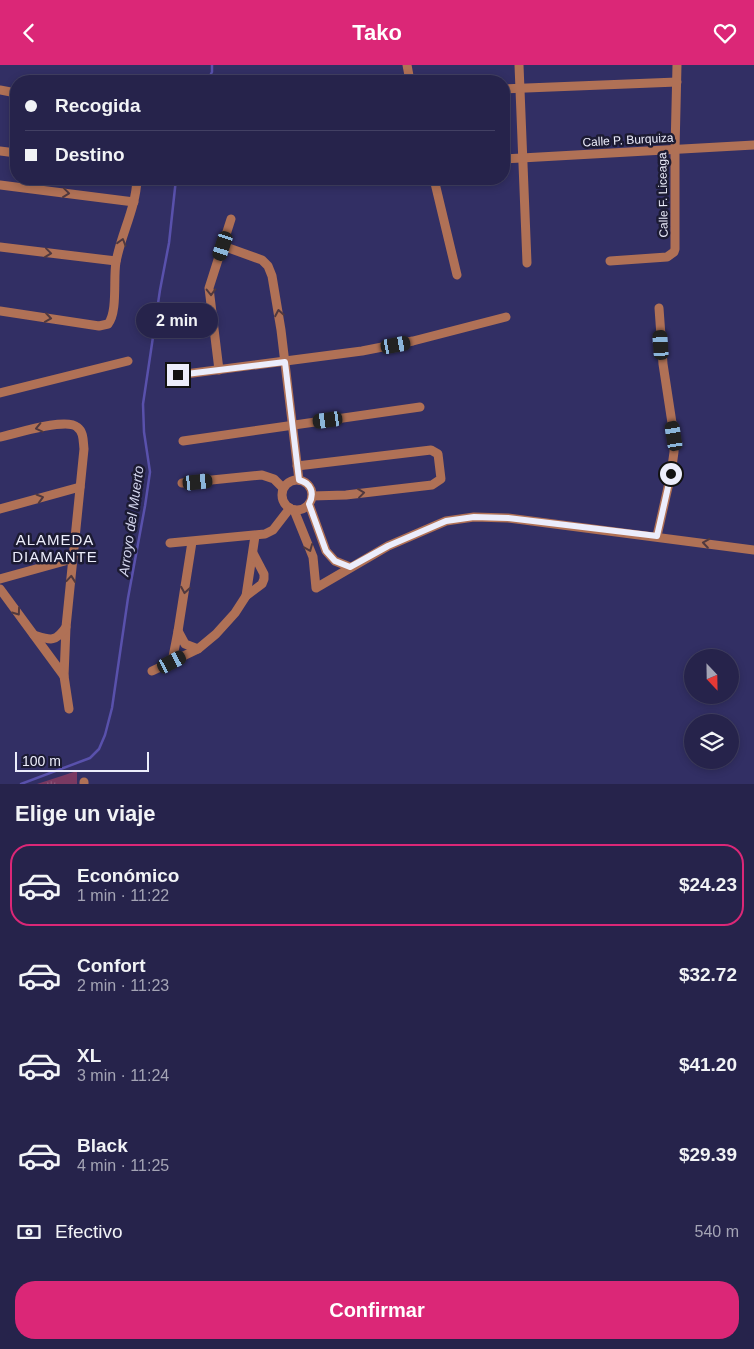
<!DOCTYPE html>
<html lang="es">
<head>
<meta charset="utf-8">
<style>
	body { margin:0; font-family:Helvetica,sans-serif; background:#2e2b52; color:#f1f3f6; height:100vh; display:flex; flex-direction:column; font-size:19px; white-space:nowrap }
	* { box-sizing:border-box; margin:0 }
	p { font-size:16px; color:#a4a4b5 }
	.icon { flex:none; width:28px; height:28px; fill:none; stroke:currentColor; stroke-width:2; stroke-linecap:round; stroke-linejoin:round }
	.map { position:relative; height:719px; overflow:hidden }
	.sheet { display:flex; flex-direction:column; background:#26234b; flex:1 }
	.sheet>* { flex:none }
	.guide { position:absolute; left:10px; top:10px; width:500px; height:110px; border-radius:20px; box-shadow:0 2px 8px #0003,0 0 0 1px #424063; display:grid; align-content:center; height:110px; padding:0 15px; background:#26234b }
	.needle { width:32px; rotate:158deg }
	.buttons { position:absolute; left:684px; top:584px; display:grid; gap:10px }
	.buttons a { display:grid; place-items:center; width:55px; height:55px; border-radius:50%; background:#26234b; box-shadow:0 2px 8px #0003,0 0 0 1px #424063; font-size:25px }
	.scale { position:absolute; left:15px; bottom:12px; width:134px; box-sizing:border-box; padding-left:5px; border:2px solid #ecedfb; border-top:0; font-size:14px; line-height:18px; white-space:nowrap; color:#ecedfb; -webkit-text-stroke:4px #1c1b33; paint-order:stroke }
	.end { position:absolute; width:22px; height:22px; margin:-11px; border:6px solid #ecedfb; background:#111; box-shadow:0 0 0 2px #111 }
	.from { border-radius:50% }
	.bubble { position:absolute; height:35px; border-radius:18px; background:#26234b; box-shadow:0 2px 8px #0003,0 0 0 1px #424063; font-size:16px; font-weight:700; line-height:35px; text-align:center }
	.car { position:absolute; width:15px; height:30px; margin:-15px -8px; border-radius:6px; box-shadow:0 0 4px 1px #0007; background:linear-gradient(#222 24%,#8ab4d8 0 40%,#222 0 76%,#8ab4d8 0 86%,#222 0) }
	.guide b { display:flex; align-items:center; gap:18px; height:48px; font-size:19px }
	.guide b+b { border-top:1px solid #424063 }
	.guide i { width:12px; height:12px; background:#f1f3f6 }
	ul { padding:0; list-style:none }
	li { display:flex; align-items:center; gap:15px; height:82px; margin:0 10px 8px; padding:0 5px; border:2px solid transparent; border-radius:20px }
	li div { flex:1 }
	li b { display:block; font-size:19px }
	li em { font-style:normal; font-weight:700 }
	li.selected { border-color:#db2777 }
	li>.icon { width:45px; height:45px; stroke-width:1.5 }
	h2 { padding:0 15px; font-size:22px; line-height:60px }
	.pay { display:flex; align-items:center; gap:12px; height:55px; padding:0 15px; font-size:19px }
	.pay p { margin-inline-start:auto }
	.action { display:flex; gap:10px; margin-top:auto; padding:10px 15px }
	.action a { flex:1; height:58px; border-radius:20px; background:#db2777; color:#fff; font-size:20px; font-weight:700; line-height:58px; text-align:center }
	header { display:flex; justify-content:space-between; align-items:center; height:65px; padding:0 15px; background:#db2777; color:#fff; font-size:22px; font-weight:700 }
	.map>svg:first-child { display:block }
	.grass { fill:url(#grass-tufts) }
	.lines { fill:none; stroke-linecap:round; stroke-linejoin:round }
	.stream { stroke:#5951ac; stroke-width:2.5 }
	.minor { stroke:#b07156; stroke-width:9 }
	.oneway { stroke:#50393f }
	.route { stroke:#ecedfb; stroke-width:6 }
	.labels { text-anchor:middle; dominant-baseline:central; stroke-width:5; stroke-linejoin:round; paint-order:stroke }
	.street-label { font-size:12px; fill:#ecedfb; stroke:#1c1b33 }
	.water-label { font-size:14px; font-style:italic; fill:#d3d5ed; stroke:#1c1b33 }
	.quarter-label { font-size:15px; letter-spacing:1px; fill:#ecedfb; stroke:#1c1b33 }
</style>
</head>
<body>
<header><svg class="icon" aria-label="back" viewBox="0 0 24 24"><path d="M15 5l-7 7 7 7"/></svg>Tako<svg class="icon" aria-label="heart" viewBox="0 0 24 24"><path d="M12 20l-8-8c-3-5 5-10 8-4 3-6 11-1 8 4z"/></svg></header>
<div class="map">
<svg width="754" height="719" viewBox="0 0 754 719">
	<defs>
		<pattern id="grass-tufts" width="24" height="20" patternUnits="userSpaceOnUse" patternTransform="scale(1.25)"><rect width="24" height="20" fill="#7a3a62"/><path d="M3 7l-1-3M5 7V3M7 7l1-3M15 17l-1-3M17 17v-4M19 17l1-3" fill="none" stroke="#8d5779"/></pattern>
	</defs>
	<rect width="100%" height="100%" fill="#322f64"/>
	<!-- grass -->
	<path class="grass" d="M77 706V719H37Z"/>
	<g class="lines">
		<!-- stream -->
		<g class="stream">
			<path d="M207 16 212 7V0"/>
			<path d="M21 719 90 693 99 684 105 670 112 643 128 533 145 441 150 407 144 367 143 339 160 225 169 178 176 114"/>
		</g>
		<!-- minor -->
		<g class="minor">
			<path d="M407 0 410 16"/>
			<path d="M519 0 527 198"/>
			<path d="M504 24 677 17"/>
			<path d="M0 25 16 28"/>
			<path d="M0 86 16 88"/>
			<path d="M504 94 754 80"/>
			<path d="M434 114 457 210"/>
			<path d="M0 120 134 137"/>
			<path d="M223 181 262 195 268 201 272 211 281 265 299 415"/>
			<path d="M0 182 116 196"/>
			<path d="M610 196 667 192 674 187 675 184V85L677 0"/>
			<path d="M0 246 99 261 108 259C118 247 113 213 116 197 121 169 136 143 137 114"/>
			<path d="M219 305 209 223 231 154"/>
			<path d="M178 310 362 286 413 276 506 252"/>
			<path d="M0 328 128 296"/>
			<path d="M0 372C15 369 66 352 77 362 84 367 83 376 84 384L66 562 64 611 69 644"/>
			<path d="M183 376 420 342"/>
			<path d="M297 401 431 385 438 389 441 414 432 420 346 430 312 431"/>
			<circle cx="297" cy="430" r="15"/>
			<path d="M182 418 262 410 274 414 283 423"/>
			<path d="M309 439 326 486 335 496 350 502"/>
			<path d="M0 444 80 422"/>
			<path d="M294 445 313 492 316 523 388 481 446 456 474 452 508 453 754 485"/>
			<path d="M657 471 671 409 674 387V371L663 299 659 243"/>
			<path d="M170 478 265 469 273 465 290 443"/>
			<path d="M0 514 72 494"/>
			<path d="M0 524 64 611"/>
			<path d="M246 531 255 471"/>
			<path d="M178 566 185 579 198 584"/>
			<path d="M34 570C50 575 55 578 66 562"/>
			<path d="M172 597 178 566 192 477"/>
			<path d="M152 606 198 584 216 569 235 548 246 531 262 519 264 514V509L253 488"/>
			<path d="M84 717V719"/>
		</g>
	</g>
	<!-- one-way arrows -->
	<defs><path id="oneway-chevron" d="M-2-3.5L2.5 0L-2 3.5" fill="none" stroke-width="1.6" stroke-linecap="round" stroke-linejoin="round" transform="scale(1.25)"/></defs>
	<g class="oneway">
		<use href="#oneway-chevron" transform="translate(66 128) rotate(7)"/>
		<use href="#oneway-chevron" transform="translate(122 177) rotate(-73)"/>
		<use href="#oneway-chevron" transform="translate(48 188) rotate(7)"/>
		<use href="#oneway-chevron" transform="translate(211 227) rotate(89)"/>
		<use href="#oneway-chevron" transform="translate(279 248) rotate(-100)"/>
		<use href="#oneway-chevron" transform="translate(48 253) rotate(8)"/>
		<use href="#oneway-chevron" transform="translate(39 363) rotate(167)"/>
		<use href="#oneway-chevron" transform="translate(361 428) rotate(-7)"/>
		<use href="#oneway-chevron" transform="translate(40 433) rotate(-16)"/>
		<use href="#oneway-chevron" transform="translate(706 478) rotate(-172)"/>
		<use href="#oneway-chevron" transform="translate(309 483) rotate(68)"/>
		<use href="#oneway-chevron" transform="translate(71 514) rotate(-85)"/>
		<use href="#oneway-chevron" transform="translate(185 525) rotate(99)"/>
		<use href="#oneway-chevron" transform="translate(17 547) rotate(54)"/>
	</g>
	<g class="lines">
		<!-- route -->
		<path class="route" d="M178 310 285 297 299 415C311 418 315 428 309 439L326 486 335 496 350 502 388 481 446 456 474 452 508 453 657 471 671 409"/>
	</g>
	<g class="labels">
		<!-- street labels -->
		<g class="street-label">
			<text transform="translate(628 75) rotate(-3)">Calle P. Burquiza</text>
			<text transform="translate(663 130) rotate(-91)">Calle F. Liceaga</text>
		</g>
		<!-- water labels -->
		<g class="water-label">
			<text transform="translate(131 456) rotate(-82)">Arroyo del Muerto</text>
		</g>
		<!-- quarter labels -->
		<g class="quarter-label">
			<text x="55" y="474">ALAMEDA<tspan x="55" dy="17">DIAMANTE</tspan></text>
		</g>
	</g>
</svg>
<div class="buttons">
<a><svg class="needle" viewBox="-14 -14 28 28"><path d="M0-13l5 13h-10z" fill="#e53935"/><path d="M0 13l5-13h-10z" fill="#a4a4b5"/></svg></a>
<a><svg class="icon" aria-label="layers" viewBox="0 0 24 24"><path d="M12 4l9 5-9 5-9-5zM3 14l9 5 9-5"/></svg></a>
</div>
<div class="scale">100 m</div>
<i class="end from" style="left:671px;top:409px"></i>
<i class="end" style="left:178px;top:310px"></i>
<div class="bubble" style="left:136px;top:238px;width:82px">2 min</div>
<i class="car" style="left:223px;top:181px;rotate:198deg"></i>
<i class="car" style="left:396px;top:280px;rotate:80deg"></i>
<i class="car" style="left:661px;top:280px;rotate:356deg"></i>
<i class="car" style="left:328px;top:355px;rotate:262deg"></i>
<i class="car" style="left:674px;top:371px;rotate:351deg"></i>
<i class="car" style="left:198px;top:417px;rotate:84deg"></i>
<i class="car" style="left:172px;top:597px;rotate:63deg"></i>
<div class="guide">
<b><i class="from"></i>Recogida</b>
<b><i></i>Destino</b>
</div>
</div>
<section class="sheet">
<h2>Elige un viaje</h2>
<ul>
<li class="selected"><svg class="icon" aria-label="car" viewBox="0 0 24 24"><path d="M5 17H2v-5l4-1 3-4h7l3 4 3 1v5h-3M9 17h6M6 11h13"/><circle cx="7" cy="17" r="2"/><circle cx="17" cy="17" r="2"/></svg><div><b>Económico</b><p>1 min · 11:22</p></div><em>$24.23</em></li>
<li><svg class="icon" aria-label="car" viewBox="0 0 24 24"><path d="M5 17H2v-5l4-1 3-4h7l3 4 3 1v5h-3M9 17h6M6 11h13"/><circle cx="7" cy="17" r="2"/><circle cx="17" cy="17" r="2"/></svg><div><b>Confort</b><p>2 min · 11:23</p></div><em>$32.72</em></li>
<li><svg class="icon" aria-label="car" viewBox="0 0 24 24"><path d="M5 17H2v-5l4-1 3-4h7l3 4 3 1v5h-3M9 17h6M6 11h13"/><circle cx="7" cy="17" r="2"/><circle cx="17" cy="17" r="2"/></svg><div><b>XL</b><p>3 min · 11:24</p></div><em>$41.20</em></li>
<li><svg class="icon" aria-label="car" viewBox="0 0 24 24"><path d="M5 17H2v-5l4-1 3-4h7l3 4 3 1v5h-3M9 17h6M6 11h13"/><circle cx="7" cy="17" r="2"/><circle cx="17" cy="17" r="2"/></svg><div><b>Black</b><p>4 min · 11:25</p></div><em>$29.39</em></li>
</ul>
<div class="pay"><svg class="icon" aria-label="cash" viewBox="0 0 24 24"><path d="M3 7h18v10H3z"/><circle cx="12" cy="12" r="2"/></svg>Efectivo<p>540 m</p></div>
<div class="action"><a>Confirmar</a></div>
</section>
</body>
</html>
